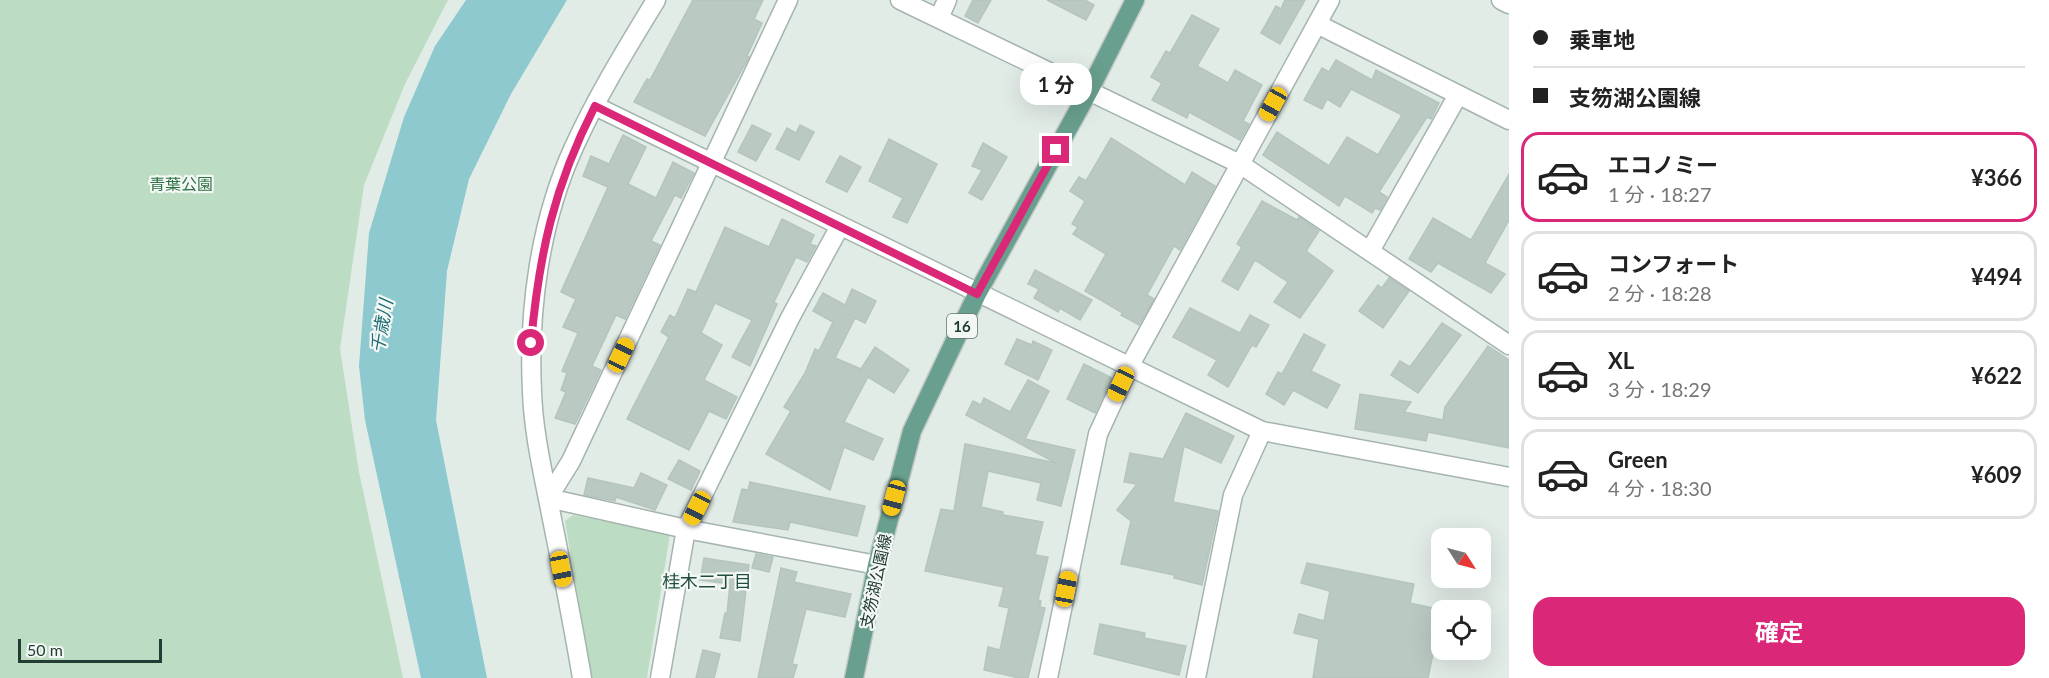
<!DOCTYPE html>
<html lang="ja">
<head>
<meta charset="utf-8">
<style>
	body { margin:0; font-family:Lato,"Noto Sans JP",sans-serif; background:#f6f6f6; color:#222; height:100vh; display:flex; flex-direction:column; font-size:22px; white-space:nowrap }
	* { box-sizing:border-box; margin:0 }
	p { font-size:20px; color:#767676 }
	.icon { flex:none; width:33px; height:33px; fill:none; stroke:currentColor; stroke-width:2; stroke-linecap:round; stroke-linejoin:round }
	.map { position:relative; flex:1; overflow:hidden }
	.drawer { display:flex; flex-direction:column; background:#fff; width:540px }
	.drawer>* { flex:none }
	.top-card { display:grid; align-content:center; height:132px; padding:0 24px; background:#fff }
	.needle { width:39px; rotate:126deg }
	.fabs { position:absolute; left:1431px; top:528px; display:grid; gap:12px }
	.fabs a { display:grid; place-items:center; width:60px; height:60px; border-radius:12px; background:#fff; box-shadow:0 6px 24px #0002; font-size:30px }
	.scale { position:absolute; left:18px; bottom:15px; width:144px; box-sizing:border-box; padding-left:6px; border:3px solid #233c34; border-top:0; font-size:16px; line-height:21px; white-space:nowrap; color:#233c34; -webkit-text-stroke:4px #f3f8f5; paint-order:stroke }
	.end { position:absolute; width:27px; height:27px; margin:-14px; border:8px solid #db2777; background:#fff; box-shadow:0 0 0 3px #fff }
	.from { border-radius:50% }
	.bubble { position:absolute; height:42px; border-radius:18px; background:#fff; box-shadow:0 6px 24px #0002; font-size:20px; font-weight:700; line-height:42px; text-align:center }
	.car { position:absolute; width:18px; height:36px; margin:-18px -9px; border-radius:8px; box-shadow:0 0 4px 2px #0007; background:linear-gradient(#f5c518 24%,#345 0 40%,#f5c518 0 76%,#345 0 86%,#f5c518 0) }
	.top-card b { display:flex; align-items:center; gap:21px; height:57px; font-size:22px }
	.top-card b+b { border-top:2px solid #e0e0e0 }
	.top-card i { width:15px; height:15px; background:#222 }
	ul { padding:0; list-style:none }
	li { display:flex; align-items:center; gap:18px; height:90px; margin:0 12px 9px; padding:0 12px; border:3px solid #e0e0e0; border-radius:18px }
	li div { flex:1 }
	li b { display:block; font-size:22px }
	li em { font-style:normal; font-weight:700 }
	li.on { border-color:#db2777 }
	li>.icon { width:54px; height:54px; stroke-width:1.5 }
	.button { display:flex; gap:12px; margin-top:auto; padding:12px 24px }
	.button a { flex:1; height:69px; border-radius:18px; background:#db2777; color:#fff; font-size:24px; font-weight:700; line-height:69px; text-align:center }
	main { display:flex; flex:1; min-height:0 }
	.map>svg:first-child { display:block }
	.green { fill:#bcdcc3 }
	.water { fill:#8dc9ce }
	.building { fill:#bbc9c3; stroke:#b5c5bd; stroke-width:1.5 }
	.lines { fill:none; stroke-linecap:round; stroke-linejoin:round }
	.street-casing { stroke:#a5b4ae; stroke-width:21 }
	.primary-casing { stroke:#c1c8c6; stroke-width:21 }
	.street { stroke:#fff; stroke-width:18 }
	.primary { stroke:#699f8e; stroke-width:18 }
	.route { stroke:#db2777; stroke-width:8 }
	.labels { text-anchor:middle; dominant-baseline:central; stroke-width:4.5; stroke-linejoin:round; paint-order:stroke }
	.shield { fill:#f3f8f5; stroke:#61746e; stroke-width:1.5 }
	.shield-label { font-size:15px; font-weight:bold; fill:#233c34 }
	.park-label { font-size:16px; fill:#2f7144; stroke:#f3f8f5 }
	.street-label { font-size:16px; fill:#233c34; stroke:#f3f8f5 }
	.water-label { font-size:18px; font-style:italic; fill:#206d76; stroke:#f3f8f5 }
	.neighbourhood-label { font-size:18px; fill:#204d3f; stroke:#f3f8f5 }
</style>
</head>
<body>
<main>
<div class="map">
<svg width="1509" height="678" viewBox="0 0 1509 678">
	<rect width="100%" height="100%" fill="#e2ece7"/>
	<!-- green -->
	<g class="green">
		<path d="M0 0H448L405 84 364 185 340 349 359 472 403 678H0Z"/>
		<path d="M573 515 670 534 647 678H591L565 521Z"/>
	</g>
	<!-- water -->
	<path class="water" d="M466 0H567L511 94 469 179 447 271 436 420 487 678H421L365 420 359 366 369 233 404 117 435 46Z"/>
	<!-- building -->
	<g class="building">
		<path d="M693 0H763L754 19 762 23 747 56 749 57 705 136 634 102 647 79 650 80Z"/>
		<path d="M973 0H991L978 23 965 16Z"/>
		<path d="M1047 0H1085L1094 5 1086 20Z"/>
		<path d="M1285 0H1305L1280 44 1261 33 1276 6 1281 9Z"/>
		<path d="M1192 15 1219 29 1197 66 1228 83 1235 70 1262 85 1243 121 1249 124 1240 140 1189 112 1187 118 1152 100 1162 83 1151 77 1166 51 1170 53Z"/>
		<path d="M1336 60 1372 80 1376 70 1439 103 1431 119 1427 117 1379 192 1387 197 1380 210 1375 208 1372 213 1345 196 1339 206 1263 155 1277 132 1329 166 1347 137 1378 155 1402 115 1351 89 1340 107 1327 99 1322 109 1304 100 1322 68 1329 72Z"/>
		<path d="M752 125 771 134 756 161 738 152Z"/>
		<path d="M800 125 814 132 799 160 776 149 787 128 796 133Z"/>
		<path d="M623 135 646 147 628 184 656 198 673 162 694 173 681 198 675 195 651 241 660 245 625 319 616 315 592 366 601 370 575 424 555 418 566 392 561 390 567 373 562 371 578 333 563 327 576 299 561 292 608 187 583 176 591 156 609 164Z"/>
		<path d="M1111 138 1185 185 1192 172 1215 186 1180 250 1174 246 1147 295 1154 299 1139 325 1121 315 1123 313 1085 291 1106 254 1073 234 1078 227 1072 224 1085 201 1070 191 1079 177 1086 181Z"/>
		<path d="M889 139 937 164 907 223 893 217 903 198 869 181Z"/>
		<path d="M983 143 1007 157 982 200 969 193 982 170 972 166Z"/>
		<path d="M840 156 861 167 847 192 826 182Z"/>
		<path d="M1509 174V220L1485 263 1505 274 1491 293 1438 263 1431 272 1409 259 1433 218 1471 240Z"/>
		<path d="M1262 201 1297 220 1299 217 1319 231 1306 251 1333 271 1300 318 1274 302 1288 282 1255 260 1238 290 1222 281 1242 247 1237 244Z"/>
		<path d="M782 219 814 235 810 244 816 246 807 262 796 257 774 302 777 304 750 366 732 357 752 320 715 303 701 333 722 345 704 380 737 397 726 419 709 411 689 450 627 419 669 337 661 332 670 315 675 318 688 289 696 292 725 227 769 247Z"/>
		<path d="M1035 270 1092 300 1080 320 1060 308 1058 312 1034 298 1039 289 1028 284Z"/>
		<path d="M1389 278 1409 291 1383 328 1359 311 1378 285 1382 288Z"/>
		<path d="M852 289 876 301 865 323 855 318 835 358 861 369 875 347 909 370 894 393 868 377 844 422 883 439 873 460 844 447 830 490 766 454 791 411 784 407 805 373 815 349 819 351 833 322 813 311 823 293 845 305Z"/>
		<path d="M1190 308 1240 333 1250 315 1269 325 1256 347 1252 345 1228 387 1208 375 1217 360 1173 337Z"/>
		<path d="M1442 323 1461 335 1418 393 1391 375 1400 361 1410 367Z"/>
		<path d="M1304 334 1325 345 1311 371 1340 385 1327 408 1293 390 1284 405 1266 394 1278 372 1282 374Z"/>
		<path d="M1017 339 1032 345 1033 341 1052 350 1038 380 1005 364Z"/>
		<path d="M1488 346 1509 360V448L1428 432 1426 441 1355 429 1360 394 1411 402 1404 412 1443 420 1445 407Z"/>
		<path d="M1084 364 1112 378 1095 413 1067 399Z"/>
		<path d="M1028 380 1049 391 1025 439 1075 450 1061 506 1037 500 1041 483 988 471 981 507 1003 512V515L1043 522 1035 555 1048 557 1038 600 1041 601 1040 607 1045 608 1028 678H1019L984 670 988 647 1000 650 1009 608 999 606 1004 587 925 571 941 509 954 511 965 444 1056 463 966 415 973 401 981 405 984 398 1010 412Z"/>
		<path d="M1186 413 1234 436 1221 463 1184 446 1173 502 1218 511 1202 585 1174 578V575L1121 564 1131 521 1117 510 1137 484 1124 482 1130 453 1163 459Z"/>
		<path d="M679 460 700 471 691 490 668 479Z"/>
		<path d="M641 473 667 485 655 510 616 497 615 501 584 495 588 478 634 488Z"/>
		<path d="M750 482 865 506 857 536 790 522 788 530 733 522 742 489 748 490Z"/>
		<path d="M756 554 773 557 769 572 752 568Z"/>
		<path d="M704 558 749 565 740 641 720 638 725 613 727 614 730 584 700 580Z"/>
		<path d="M1307 563 1414 584 1410 603 1442 610 1428 678H1313L1319 639 1294 633 1299 614 1324 621 1330 591 1301 583Z"/>
		<path d="M781 568 797 572 794 582 851 594 845 617 806 609 792 664 797 665 793 678H758Z"/>
		<path d="M1100 624 1145 633 1144 638 1186 646 1179 675 1094 654Z"/>
		<path d="M703 650 720 654 714 678H696Z"/>
	</g>
	<g class="lines">
		<!-- street casing -->
		<g class="street-casing">
			<g id="street">
				<path d="M788 0 571 461 548 498 686 529 877 565"/>
				<path d="M900 0 1240 164 1509 345"/>
				<path d="M1501 0 1509 4"/>
				<path d="M939 18 947 0"/>
				<path d="M1317 24 1509 120"/>
				<path d="M595 106 1262 431 1509 477"/>
				<path d="M1370 251 1458 95"/>
				<path d="M582 678C572 618 560 559 548 499 541 464 533 427 532 391 528 310 540 221 574 147 597 96 627 48 656 0"/>
				<path d="M660 678 686 529 790 318 840 226"/>
				<path d="M1048 678 1098 434 1129 367 1330 0"/>
				<path d="M1196 678 1233 495 1262 431"/>
			</g>
		</g>
		<!-- primary casing -->
		<g class="primary-casing">
			<path id="primary" d="M854 678 877 565 912 431 977 294 1090 89 1135 0"/>
		</g>
		<!-- street -->
		<use href="#street" class="street"/>
		<!-- primary -->
		<use href="#primary" class="primary"/>
	</g>
	<g class="lines">
		<!-- route -->
		<path class="route" d="M531 343C539 254 554 186 595 106L977 294 1056 150"/>
	</g>
	<g class="labels">
		<!-- shield labels -->
		<rect class="shield" x="947" y="314" width="30" height="24" rx="4.5"/>
		<g class="shield-label">
			<text x="962" y="326">16</text>
		</g>
		<!-- park labels -->
		<g class="park-label">
			<text x="181" y="183">青葉公園</text>
		</g>
		<!-- street labels -->
		<g class="street-label">
			<text transform="translate(875 581) rotate(-78)">支笏湖公園線</text>
		</g>
		<!-- water labels -->
		<g class="water-label">
			<text transform="translate(381 326) rotate(-80)">千歳川</text>
		</g>
		<!-- neighbourhood labels -->
		<g class="neighbourhood-label">
			<text x="707" y="581">桂木二丁目</text>
		</g>
	</g>
</svg>
<div class="fabs">
<a><svg class="needle" viewBox="-14 -14 28 28"><path d="M0-13l5 13h-10z" fill="#e53935"/><path d="M0 13l5-13h-10z" fill="#767676"/></svg></a>
<a><svg class="icon" aria-label="locate" viewBox="0 0 24 24"><circle cx="12" cy="12" r="6"/><path d="M12 2v4M12 18v4M2 12h4M18 12h4"/></svg></a>
</div>
<div class="scale">50 m</div>
<i class="end from" style="left:531px;top:343px"></i>
<i class="end" style="left:1056px;top:150px"></i>
<div class="bubble" style="left:1020px;top:63px;width:72px">1 分</div>
<i class="car" style="left:1273px;top:104px;rotate:209deg"></i>
<i class="car" style="left:621px;top:355px;rotate:25deg"></i>
<i class="car" style="left:1121px;top:384px;rotate:205deg"></i>
<i class="car" style="left:894px;top:498px;rotate:195deg"></i>
<i class="car" style="left:697px;top:508px;rotate:207deg"></i>
<i class="car" style="left:561px;top:569px;rotate:169deg"></i>
<i class="car" style="left:1066px;top:589px;rotate:11deg"></i>
</div>
<section class="drawer">
<div class="top-card">
<b><i class="from"></i>乗車地</b>
<b><i></i>支笏湖公園線</b>
</div>
<ul>
<li class="on"><svg class="icon" aria-label="car" viewBox="0 0 24 24"><path d="M5 17H2v-5l4-1 3-4h7l3 4 3 1v5h-3M9 17h6M6 11h13"/><circle cx="7" cy="17" r="2"/><circle cx="17" cy="17" r="2"/></svg><div><b>エコノミー</b><p>1 分 · 18:27</p></div><em>¥366</em></li>
<li><svg class="icon" aria-label="car" viewBox="0 0 24 24"><path d="M5 17H2v-5l4-1 3-4h7l3 4 3 1v5h-3M9 17h6M6 11h13"/><circle cx="7" cy="17" r="2"/><circle cx="17" cy="17" r="2"/></svg><div><b>コンフォート</b><p>2 分 · 18:28</p></div><em>¥494</em></li>
<li><svg class="icon" aria-label="car" viewBox="0 0 24 24"><path d="M5 17H2v-5l4-1 3-4h7l3 4 3 1v5h-3M9 17h6M6 11h13"/><circle cx="7" cy="17" r="2"/><circle cx="17" cy="17" r="2"/></svg><div><b>XL</b><p>3 分 · 18:29</p></div><em>¥622</em></li>
<li><svg class="icon" aria-label="car" viewBox="0 0 24 24"><path d="M5 17H2v-5l4-1 3-4h7l3 4 3 1v5h-3M9 17h6M6 11h13"/><circle cx="7" cy="17" r="2"/><circle cx="17" cy="17" r="2"/></svg><div><b>Green</b><p>4 分 · 18:30</p></div><em>¥609</em></li>
</ul>
<div class="button"><a>確定</a></div>
</section>
</main>
</body>
</html>
